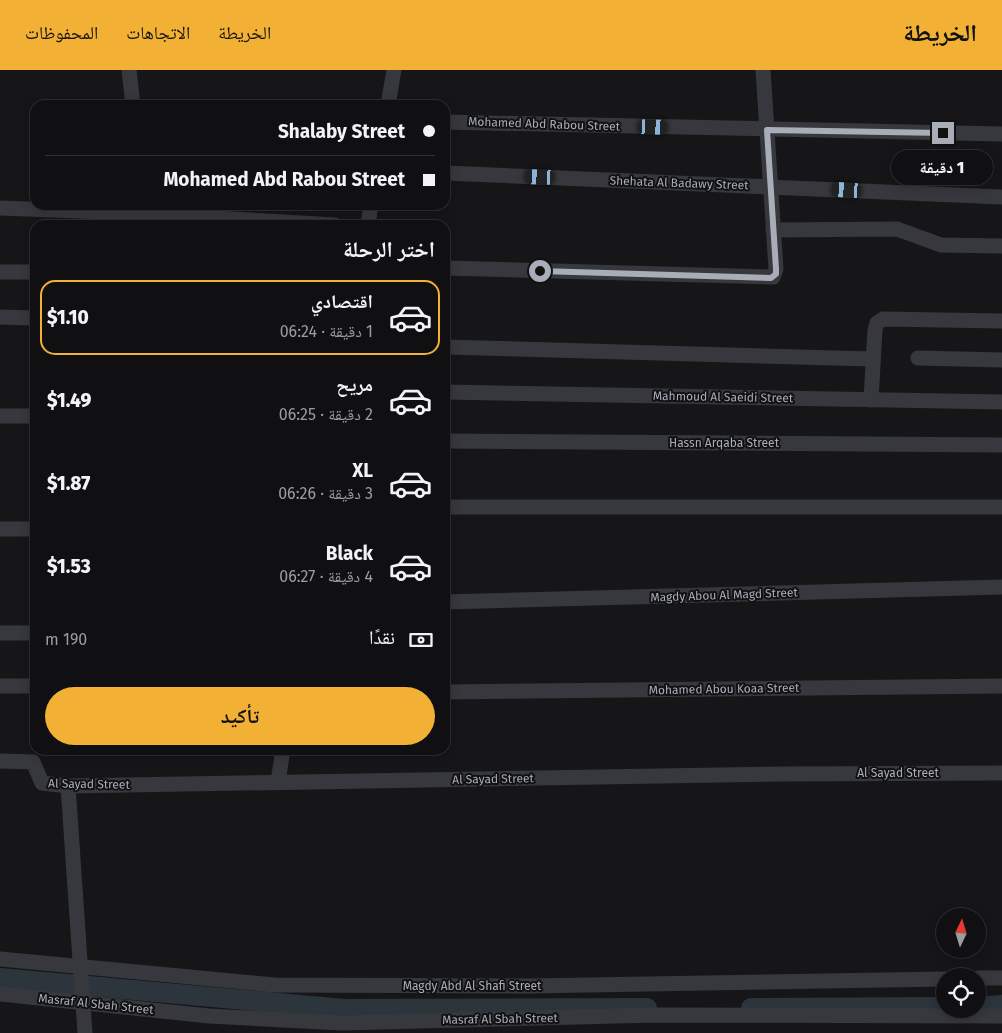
<!DOCTYPE html>
<html lang="ar">
<head>
<meta charset="utf-8">
<style>
	body { margin:0; font-family:"Fira Sans","Noto Naskh Arabic",sans-serif; background:#19191b; color:#f1f3f6; direction:rtl; height:100vh; display:flex; flex-direction:column; font-size:19px; white-space:nowrap }
	* { box-sizing:border-box; margin:0 }
	p { font-size:16px; color:#9c9d9f }
	.icon { flex:none; width:28px; height:28px; fill:none; stroke:currentColor; stroke-width:2; stroke-linecap:round; stroke-linejoin:round }
	.map { position:relative; flex:1; overflow:hidden; direction:ltr }
	.panel { position:absolute; left:30px; top:150px; width:420px; height:535px; display:flex; flex-direction:column; background:#101012; border-radius:15px; box-shadow:0 2px 12px #0003,0 0 0 1px #303032; direction:rtl }
	.panel>* { flex:none }
	.hud { position:absolute; left:30px; top:30px; width:420px; height:110px; border-radius:15px; box-shadow:0 2px 12px #0003,0 0 0 1px #303032; direction:rtl; display:grid; align-content:center; height:110px; padding:0 15px; background:#101012 }
	.needle { width:32px; rotate:4deg }
	.buttons { position:absolute; left:936px; top:838px; display:grid; gap:10px }
	.buttons a { display:grid; place-items:center; width:50px; height:50px; border-radius:50%; background:#101012; box-shadow:0 2px 12px #0003,0 0 0 1px #303032; font-size:25px }
	.end { position:absolute; width:22px; height:22px; margin:-11px; border:6px solid #a8adb8; background:#111; box-shadow:0 0 0 2px #111 }
	.from { border-radius:50% }
	.bubble { position:absolute; height:35px; border-radius:18px; background:#101012; box-shadow:0 2px 12px #0003,0 0 0 1px #303032; font-size:16px; font-weight:800; line-height:35px; text-align:center; direction:rtl }
	.car { position:absolute; width:15px; height:30px; margin:-15px -8px; border-radius:6px; box-shadow:0 0 4px 1px #0007; background:linear-gradient(#222 24%,#8ab4d8 0 40%,#222 0 76%,#8ab4d8 0 86%,#222 0) }
	.hud b { display:flex; align-items:center; gap:18px; height:48px; font-size:19px }
	.hud b+b { border-top:1px solid #303032 }
	.hud i { width:12px; height:12px; background:#f1f3f6 }
	ul { padding:0; list-style:none }
	li { display:flex; align-items:center; gap:15px; height:75px; margin:0 10px 8px; padding:0 5px; border:2px solid transparent; border-radius:15px }
	li div { flex:1 }
	li b { display:block; font-size:19px }
	li em { font-style:normal; font-weight:800 }
	li.selected { border-color:#f2b134 }
	li>.icon { width:45px; height:45px; stroke-width:1.5 }
	h2 { padding:0 15px; font-size:22px; line-height:60px }
	.pay { display:flex; align-items:center; gap:12px; height:55px; padding:0 15px; font-size:19px }
	.pay p { margin-inline-start:auto }
	.primary-button { display:flex; gap:10px; margin-top:auto; padding:10px 15px }
	.primary-button a { flex:1; height:58px; border-radius:30px; background:#f2b134; color:#111; font-size:20px; font-weight:800; line-height:58px; text-align:center }
	header { display:flex; align-items:center; gap:30px; box-sizing:border-box; height:70px; padding:0 25px; background:#f2b134; color:#111 }
	header strong { font-size:24px }
	nav { display:flex; gap:28px; margin-inline-start:auto; font-size:18px }
	.map>svg:first-child { display:block }
	.lines { fill:none; stroke-linecap:round; stroke-linejoin:round }
	.canal { stroke:#2c353c; stroke-width:20 }
	.street { stroke:#37383d; stroke-width:15 }
	.route { stroke:#a8adb8; stroke-width:6 }
	.labels { text-anchor:middle; dominant-baseline:central; stroke-width:4; stroke-linejoin:round; paint-order:stroke }
	.street-label { font-size:12px; fill:#a8adb8; stroke:#111113 }
</style>
</head>
<body>
<header>
<strong>الخريطة</strong>
<nav><a>الخريطة</a><a>الاتجاهات</a><a>المحفوظات</a></nav>
</header>
<div class="map">
<svg width="1002" height="963" viewBox="0 0 1002 963">
	<rect width="100%" height="100%" fill="#161618"/>
	<g class="lines">
		<!-- canal -->
		<g class="canal">
			<path d="M0 908 344 939 647 938"/>
			<path d="M978 937 1002 935"/>
			<path d="M751 938 945 937"/>
		</g>
		<!-- street -->
		<g class="street">
			<path d="M129 0 133 35"/>
			<path d="M388 35 394 0"/>
			<path d="M445 52 1002 64"/>
			<path d="M445 103 1002 127"/>
			<path d="M0 138 131 143 335 155"/>
			<path d="M368 155 371 135"/>
			<path d="M773 160 897 159 941 175 1002 176"/>
			<path d="M445 198 773 207 776 199 763 0"/>
			<path d="M0 202H35"/>
			<path d="M0 247 35 248"/>
			<path d="M445 277 873 289"/>
			<path d="M918 288 1002 290"/>
			<path d="M445 322 1002 332"/>
			<path d="M871 330 875 260 877 253 883 249 1002 251"/>
			<path d="M0 346H35"/>
			<path d="M445 371 1002 375"/>
			<path d="M445 437H1002"/>
			<path d="M0 459H35"/>
			<path d="M445 532 1002 517"/>
			<path d="M0 563H35"/>
			<path d="M0 616H35"/>
			<path d="M445 622 1002 616"/>
			<path d="M0 691 33 692 42 713 68 716 782 704 1002 703"/>
			<path d="M278 711 283 680"/>
			<path d="M68 716 85 963"/>
			<path d="M0 889 274 915 530 916 945 909"/>
			<path d="M978 908H1002"/>
			<path d="M0 924 209 946 342 953 656 945 1002 946"/>
		</g>
	</g>
	<g class="lines">
		<!-- route -->
		<path class="route" d="M540 201 771 208 776 204V199L767 60 943 63"/>
	</g>
	<g class="labels">
		<!-- street labels -->
		<g class="street-label">
			<text transform="translate(544 54) rotate(2)">Mohamed Abd Rabou Street</text>
			<text transform="translate(679 113) rotate(2)">Shehata Al Badawy Street</text>
			<text transform="translate(723 327) rotate(1)">Mahmoud Al Saeidi Street</text>
			<text x="724" y="373">Hassn Arqaba Street</text>
			<text transform="translate(724 525) rotate(-2)">Magdy Abou Al Magd Street</text>
			<text transform="translate(724 619) rotate(-1)">Mohamed Abou Koaa Street</text>
			<text x="898" y="703">Al Sayad Street</text>
			<text transform="translate(493 709) rotate(-1)">Al Sayad Street</text>
			<text transform="translate(89 714) rotate(1)">Al Sayad Street</text>
			<text x="472" y="916">Magdy Abd Al Shafi Street</text>
			<text transform="translate(96 934) rotate(6)">Masraf Al Sbah Street</text>
			<text transform="translate(500 949) rotate(-1)">Masraf Al Sbah Street</text>
		</g>
	</g>
</svg>
<div class="buttons">
<a><svg class="needle" viewBox="-14 -14 28 28"><path d="M0-13l5 13h-10z" fill="#e53935"/><path d="M0 13l5-13h-10z" fill="#9c9d9f"/></svg></a>
<a><svg class="icon" aria-label="locate" viewBox="0 0 24 24"><circle cx="12" cy="12" r="6"/><path d="M12 2v4M12 18v4M2 12h4M18 12h4"/></svg></a>
</div>
<i class="end from" style="left:540px;top:201px"></i>
<i class="end" style="left:943px;top:63px"></i>
<div class="bubble" style="left:891px;top:80px;width:102px">1 دقيقة</div>
<i class="car" style="left:653px;top:57px;rotate:92deg"></i>
<i class="car" style="left:540px;top:107px;rotate:272deg"></i>
<i class="car" style="left:847px;top:120px;rotate:273deg"></i>
<div class="hud">
<b><i class="from"></i>Shalaby Street</b>
<b><i></i>Mohamed Abd Rabou Street</b>
</div>
<section class="panel">
<h2>اختر الرحلة</h2>
<ul>
<li class="selected"><svg class="icon" aria-label="car" viewBox="0 0 24 24"><path d="M5 17H2v-5l4-1 3-4h7l3 4 3 1v5h-3M9 17h6M6 11h13"/><circle cx="7" cy="17" r="2"/><circle cx="17" cy="17" r="2"/></svg><div><b>اقتصادي</b><p>1 دقيقة · 06:24</p></div><em>$1.10</em></li>
<li><svg class="icon" aria-label="car" viewBox="0 0 24 24"><path d="M5 17H2v-5l4-1 3-4h7l3 4 3 1v5h-3M9 17h6M6 11h13"/><circle cx="7" cy="17" r="2"/><circle cx="17" cy="17" r="2"/></svg><div><b>مريح</b><p>2 دقيقة · 06:25</p></div><em>$1.49</em></li>
<li><svg class="icon" aria-label="car" viewBox="0 0 24 24"><path d="M5 17H2v-5l4-1 3-4h7l3 4 3 1v5h-3M9 17h6M6 11h13"/><circle cx="7" cy="17" r="2"/><circle cx="17" cy="17" r="2"/></svg><div><b>XL</b><p>3 دقيقة · 06:26</p></div><em>$1.87</em></li>
<li><svg class="icon" aria-label="car" viewBox="0 0 24 24"><path d="M5 17H2v-5l4-1 3-4h7l3 4 3 1v5h-3M9 17h6M6 11h13"/><circle cx="7" cy="17" r="2"/><circle cx="17" cy="17" r="2"/></svg><div><b>Black</b><p>4 دقيقة · 06:27</p></div><em>$1.53</em></li>
</ul>
<div class="pay"><svg class="icon" aria-label="cash" viewBox="0 0 24 24"><path d="M3 7h18v10H3z"/><circle cx="12" cy="12" r="2"/></svg>نقدًا<p>190 m</p></div>
<div class="primary-button"><a>تأكيد</a></div>
</section>
</div>
</body>
</html>
